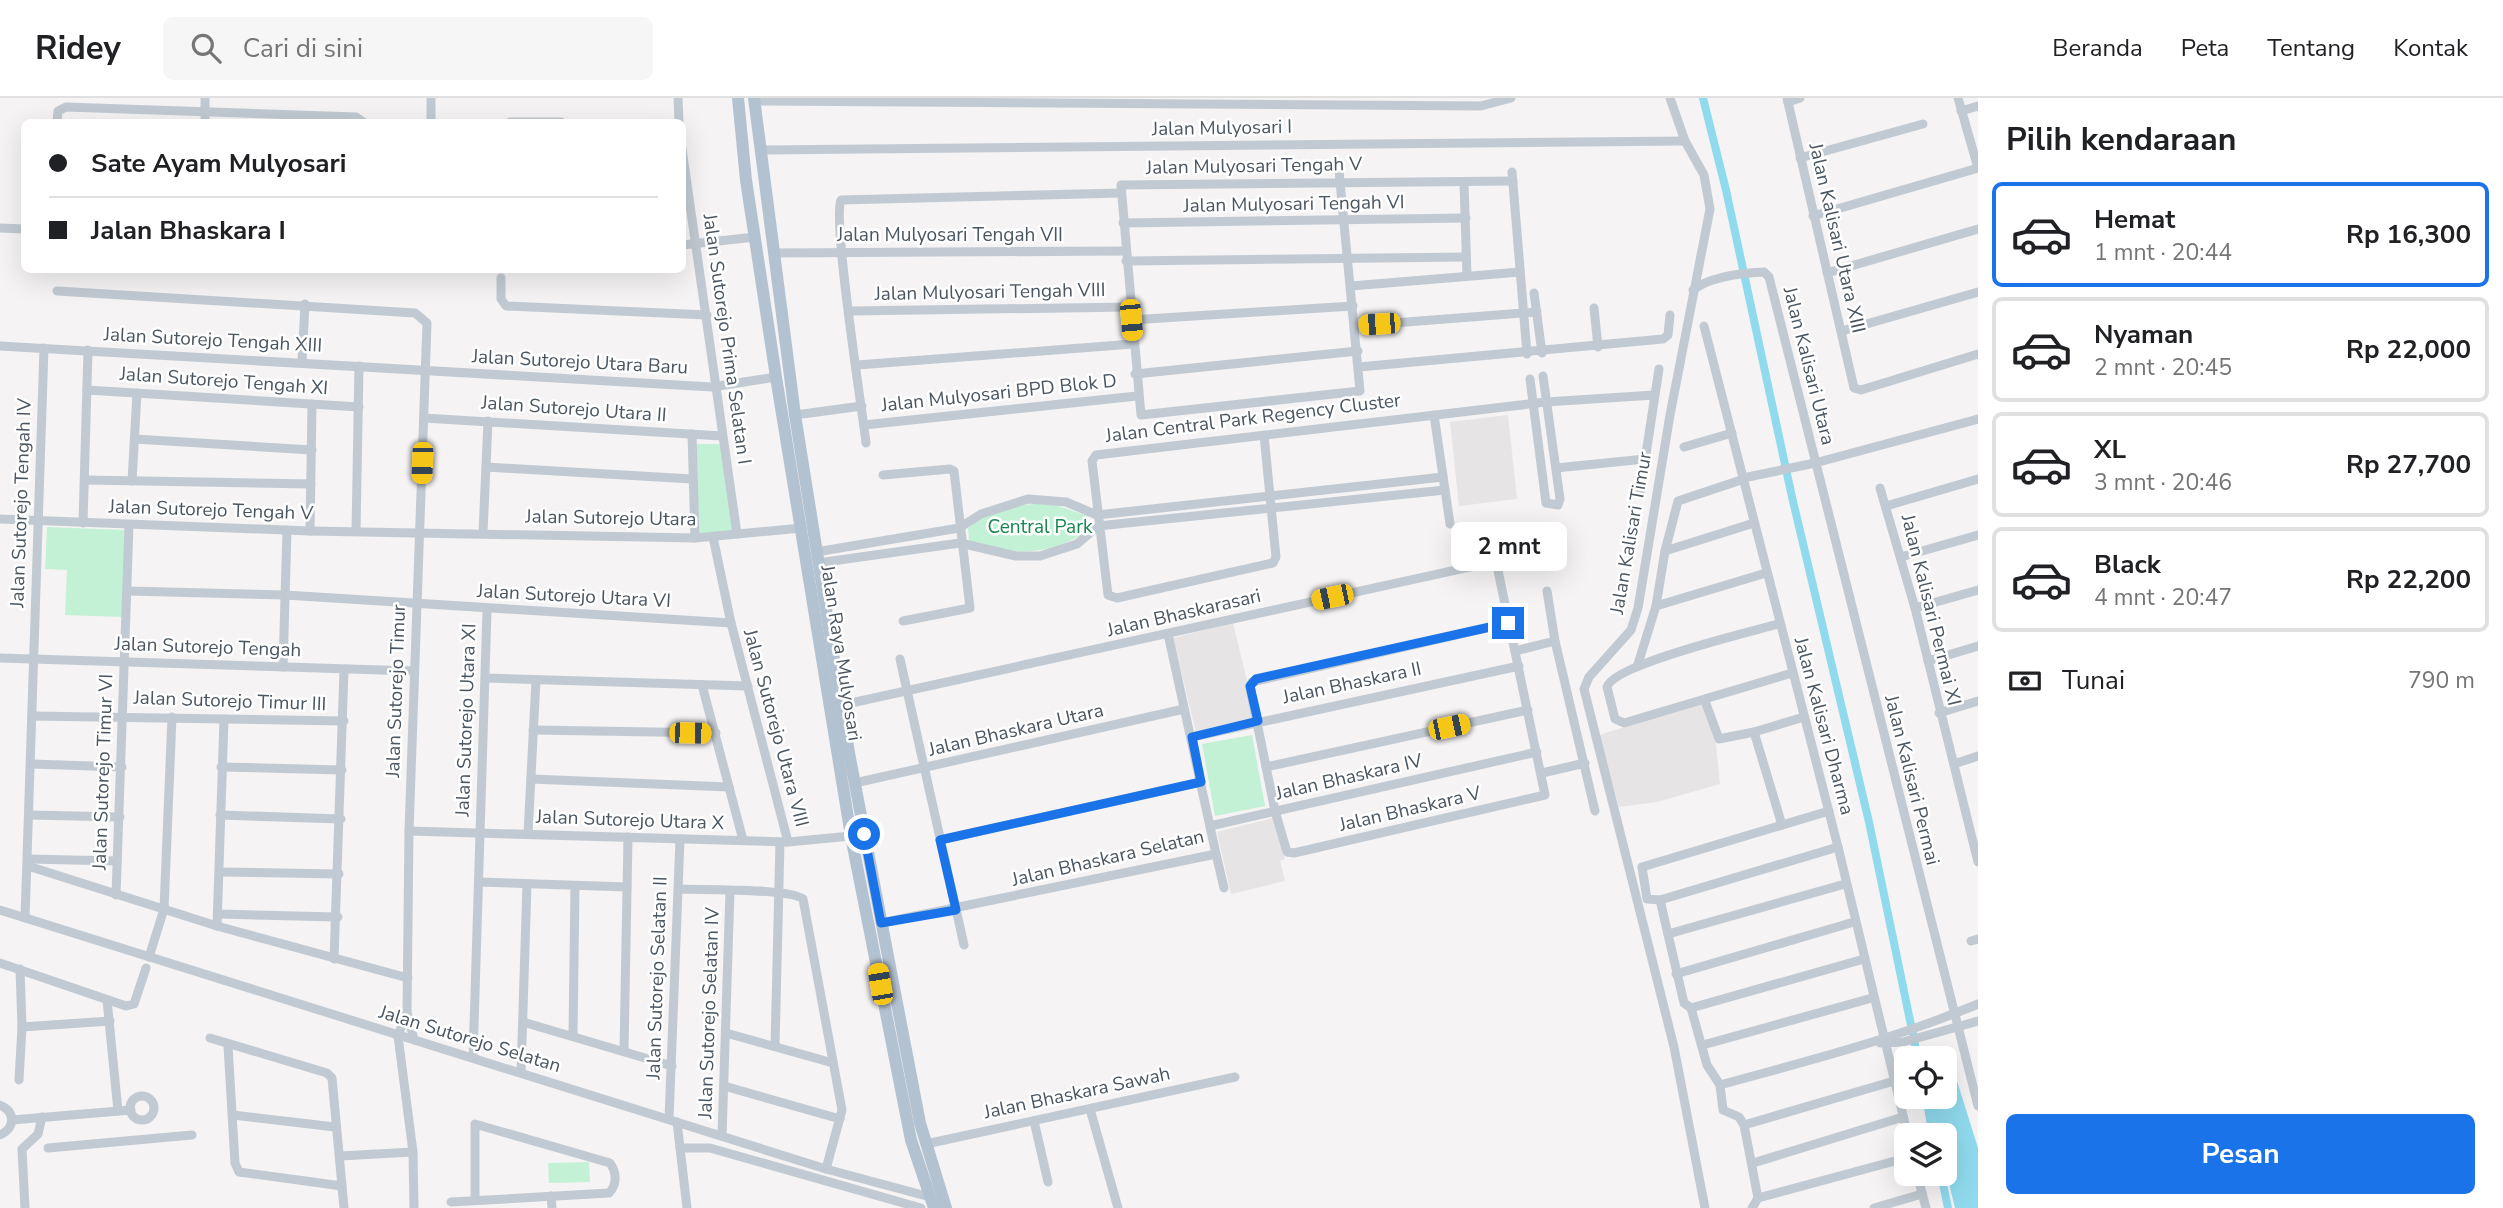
<!DOCTYPE html>
<html lang="id">
<head>
<meta charset="utf-8">
<style>
	body { margin:0; font-family:"Nunito Sans",sans-serif; background:#f6f6f6; color:#202124; height:100vh; display:flex; flex-direction:column; font-size:26px; white-space:nowrap }
	* { box-sizing:border-box; margin:0 }
	p { font-size:23px; color:#757577 }
	.icon { flex:none; width:38px; height:38px; fill:none; stroke:currentColor; stroke-width:2; stroke-linecap:round; stroke-linejoin:round }
	.map { position:relative; flex:1; overflow:hidden }
	.drawer { display:flex; flex-direction:column; background:#fff; width:525px }
	.drawer>* { flex:none }
	.banner { position:absolute; left:21px; top:21px; width:665px; height:154px; border-radius:10px; box-shadow:0 7px 28px #0002; display:grid; align-content:center; height:154px; padding:0 28px; background:#fff }
	.controls { position:absolute; left:1894px; top:948px; display:grid; gap:14px }
	.controls a { display:grid; place-items:center; width:63px; height:63px; border-radius:10px; background:#fff; box-shadow:0 7px 28px #0002; font-size:35px }
	.end { position:absolute; width:32px; height:32px; margin:-16px; border:9px solid #1a73e8; background:#fff; box-shadow:0 0 0 4px #fff }
	.from { border-radius:50% }
	.bubble { position:absolute; height:49px; border-radius:10px; background:#fff; box-shadow:0 7px 28px #0002; font-size:23px; font-weight:700; line-height:49px; text-align:center }
	.car { position:absolute; width:21px; height:42px; margin:-21px -10px; border-radius:9px; box-shadow:0 0 5px 2px #0007; background:linear-gradient(#f5c518 24%,#345 0 40%,#f5c518 0 76%,#345 0 86%,#f5c518 0) }
	.banner b { display:flex; align-items:center; gap:24px; height:66px; font-size:26px }
	.banner b+b { border-top:2px solid #e0e0e0 }
	.banner i { width:18px; height:18px; background:#202124 }
	ul { padding:0; list-style:none }
	li { display:flex; align-items:center; gap:21px; height:105px; margin:0 14px 10px; padding:0 14px; border:4px solid #e0e0e0; border-radius:10px }
	li div { flex:1 }
	li b { display:block; font-size:26px }
	li em { font-style:normal; font-weight:700 }
	li.active { border-color:#1a73e8 }
	li>.icon { width:63px; height:63px; stroke-width:1.5 }
	h2 { padding:0 28px; font-size:32px; line-height:84px }
	.pay { display:flex; align-items:center; gap:18px; height:77px; padding:0 28px; font-size:26px }
	.pay p { margin-inline-start:auto }
	.cta { display:flex; gap:14px; margin-top:auto; padding:14px 28px }
	.cta a { flex:1; height:80px; border-radius:10px; background:#1a73e8; color:#fff; font-size:28px; font-weight:700; line-height:80px; text-align:center }
	header { display:flex; align-items:center; gap:42px; box-sizing:border-box; height:98px; padding:0 35px; background:#fff; border-bottom:2px solid #e0e0e0 }
	header strong { font-size:33px }
	nav { display:flex; gap:38px; margin-inline-start:auto; font-size:24px }
	.search { width:490px; height:63px; background:#f6f6f6; display:flex; align-items:center; gap:18px; box-sizing:border-box; padding:0 24px; border-radius:10px; color:#757577; font-size:26px }
	main { display:flex; flex:1; min-height:0 }
	.map>svg:first-child { display:block }
	.education { fill:#e6e4e5 }
	.green { fill:#c3f1d5 }
	.water { fill:#90daee }
	.lines { fill:none; stroke-linecap:round; stroke-linejoin:round }
	.canal { stroke:#90daee; stroke-width:8 }
	.minor { stroke:#c1cad2; stroke-width:9 }
	.major { stroke:#b3c2d1; stroke-width:12 }
	.route { stroke:#1a73e8; stroke-width:9 }
	.labels { text-anchor:middle; dominant-baseline:central; stroke-width:5; stroke-linejoin:round; paint-order:stroke }
	.street-label { font-size:19px; fill:#4a5661; stroke:#fff }
	.park-label { font-size:19px; fill:#17864f; stroke:#fff }
</style>
</head>
<body>
<header>
<strong>Ridey</strong>
<div class="search"><svg class="icon" aria-label="search" viewBox="0 0 24 24"><circle cx="10" cy="10" r="6"/><path d="M15 15l6 6"/></svg>Cari di sini</div>
<nav><a>Beranda</a><a>Peta</a><a>Tentang</a><a>Kontak</a></nav>
</header>
<main>
<div class="map">
<svg width="1978" height="1110" viewBox="0 0 1978 1110">
	<rect width="100%" height="100%" fill="#f5f3f3"/>
	<!-- education -->
	<g class="education">
		<path d="M1508 317 1517 401 1459 408 1450 324Z"/>
		<path d="M1233 525 1256 620 1196 634 1173 540Z"/>
		<path d="M1704 604 1716 647 1720 686 1657 704 1619 709 1599 637Z"/>
		<path d="M1273 720 1285 761 1280 763 1285 783 1231 796 1217 734Z"/>
	</g>
	<!-- green -->
	<g class="green">
		<path d="M696 346H721L733 434 697 438Z"/>
		<path d="M1049 405 1088 418V432C1053 458 1008 459 969 443L968 430C991 411 1020 406 1049 405Z"/>
		<path d="M47 429 125 432 122 519 65 517 67 472 45 471Z"/>
		<path d="M1252 637 1265 708 1215 718 1202 646Z"/>
		<path d="M589 1064 590 1084 549 1085 548 1065Z"/>
	</g>
	<!-- water -->
	<path class="water" d="M1952 967 1978 1050V1110H1955L1944 1065V1038H1938L1928 999H1944V970Z"/>
	<g class="lines">
		<!-- canal -->
		<g class="canal">
			<path d="M1703 0 1726 92 1792 399 1869 724 1918 961"/>
			<path d="M1926 999 1933 1038"/>
			<path d="M1941 1076 1948 1110"/>
		</g>
		<!-- minor -->
		<g class="minor">
			<path d="M678 0 679 24"/>
			<path d="M1670 0 1685 43 1704 77 1710 111 1670 317 1638 510 1631 532 1589 579 1584 591 1674 949 1705 1110"/>
			<path d="M1787 0 1854 290 1861 292 1978 256"/>
			<path d="M1958 0 1978 70"/>
			<path d="M754 3 1481 8 1511 0"/>
			<path d="M1788 4 1800 0"/>
			<path d="M1961 13 1978 8"/>
			<path d="M57 24 58 13 66 9 356 19 363 24"/>
			<path d="M205 24V0"/>
			<path d="M431 24V0"/>
			<path d="M510 24H561"/>
			<path d="M682 51 737 436"/>
			<path d="M760 52 1685 43"/>
			<path d="M1800 60 1923 26"/>
			<path d="M1339 71 1340 84 1360 293 1141 317 1121 87 1513 83"/>
			<path d="M1512 74 1527 256"/>
			<path d="M1464 85 1467 178"/>
			<path d="M1813 118 1978 70"/>
			<path d="M1123 125 1466 120"/>
			<path d="M0 130 24 131"/>
			<path d="M682 147 755 139"/>
			<path d="M774 155 1126 153"/>
			<path d="M1126 163 1466 159"/>
			<path d="M1827 175 1978 131"/>
			<path d="M501 180V201L506 208 707 217"/>
			<path d="M1351 188 1520 174"/>
			<path d="M1693 192C1711 178 1743 175 1764 174L1769 179 1978 1008"/>
			<path d="M57 193 415 215 427 225 409 733 407 914 414 942"/>
			<path d="M1534 195 1542 255"/>
			<path d="M1594 210 1598 249"/>
			<path d="M850 213 1130 209"/>
			<path d="M1131 222 1353 208"/>
			<path d="M1355 228 1537 214"/>
			<path d="M1704 228 1838 749 1908 1038"/>
			<path d="M1842 233 1978 194"/>
			<path d="M0 248 712 289 776 279"/>
			<path d="M302 264 305 206"/>
			<path d="M857 267 1133 246"/>
			<path d="M1359 269 1663 241 1668 237 1670 217"/>
			<path d="M1135 276 1358 253"/>
			<path d="M1530 281 1546 405 1558 407 1560 401 1543 278"/>
			<path d="M87 292 359 309"/>
			<path d="M795 317 862 308"/>
			<path d="M1434 317 1450 426"/>
			<path d="M424 320 722 338"/>
			<path d="M864 327 1137 298"/>
			<path d="M692 336 695 440"/>
			<path d="M1264 337 1276 459 1273 465 1117 500 1108 497 1092 363 1096 357 1546 304 1654 297"/>
			<path d="M135 341 312 352"/>
			<path d="M866 345C862 310 832 121 841 102L1121 95"/>
			<path d="M1684 349 1732 335"/>
			<path d="M486 369 692 381"/>
			<path d="M1556 370 1645 361"/>
			<path d="M883 377 950 371 954 373 970 510 903 523"/>
			<path d="M1743 380 1815 365 1978 321"/>
			<path d="M85 382 311 386"/>
			<path d="M132 383 137 295"/>
			<path d="M1880 390 1915 510 1978 764"/>
			<path d="M1640 395 1659 271"/>
			<path d="M1886 408 1978 381"/>
			<path d="M0 421 310 433 695 440 802 430"/>
			<path d="M83 425 88 252"/>
			<path d="M310 433 312 306"/>
			<path d="M356 433 359 268"/>
			<path d="M483 435 488 323"/>
			<path d="M713 439 731 525 788 744"/>
			<path d="M1665 453 1678 403 1744 381"/>
			<path d="M816 454 959 430 981 416 1028 401 1066 404 1097 417 1443 379"/>
			<path d="M1901 459 1978 437"/>
			<path d="M1496 463 1545 697 1294 755 1287 754 1275 713 1250 590 1252 584 1508 525"/>
			<path d="M818 465 960 445 1016 458H1040L1077 446 1098 428 1445 392"/>
			<path d="M128 493 285 497 731 525"/>
			<path d="M1547 493 1555 543 1595 713"/>
			<path d="M1656 508 1665 453 1754 425"/>
			<path d="M1915 510 1978 492"/>
			<path d="M1778 526C1750 534 1614 566 1607 589L1615 621 1624 625 1792 575"/>
			<path d="M1515 553 1555 543"/>
			<path d="M0 560 414 573"/>
			<path d="M900 561 964 847"/>
			<path d="M1928 563 1978 548"/>
			<path d="M1638 566 1656 508 1766 475"/>
			<path d="M283 569 287 432"/>
			<path d="M486 580 748 588"/>
			<path d="M702 587 743 742"/>
			<path d="M1705 603 1719 641 1754 634"/>
			<path d="M842 607 1533 455"/>
			<path d="M1939 615 1978 603"/>
			<path d="M32 618 344 623"/>
			<path d="M533 632 716 635"/>
			<path d="M1192 639 1519 568"/>
			<path d="M31 666 122 669"/>
			<path d="M1954 666 1978 658"/>
			<path d="M221 669 342 672"/>
			<path d="M1266 669 1528 612"/>
			<path d="M1542 675 1585 665"/>
			<path d="M531 681 729 689"/>
			<path d="M855 685 1184 611"/>
			<path d="M29 717 120 719"/>
			<path d="M220 717 341 721"/>
			<path d="M1782 727 1754 634 1804 619"/>
			<path d="M1210 728 1537 654"/>
			<path d="M409 733 788 744 851 738"/>
			<path d="M528 736 536 582"/>
			<path d="M940 742 1201 684"/>
			<path d="M1216 756 1224 790"/>
			<path d="M28 761 117 763"/>
			<path d="M28 768 217 828 408 880"/>
			<path d="M220 774 339 776"/>
			<path d="M479 784 627 789"/>
			<path d="M679 791C701 792 790 790 803 801L842 1012 826 1071"/>
			<path d="M116 797 129 427"/>
			<path d="M1660 802 1838 749"/>
			<path d="M0 812 826 1071 930 1099"/>
			<path d="M218 816 338 819"/>
			<path d="M25 820 44 250"/>
			<path d="M881 825 1216 756 1168 536"/>
			<path d="M217 828 224 621"/>
			<path d="M1668 836 1845 786"/>
			<path d="M1971 843 1978 841"/>
			<path d="M149 859 164 811 172 619"/>
			<path d="M334 861 344 572"/>
			<path d="M0 865 126 908 134 906 146 870"/>
			<path d="M1676 876 1854 824"/>
			<path d="M107 902 118 1013"/>
			<path d="M1691 910 1684 905 1660 802 1647 801 1642 769 1829 713"/>
			<path d="M1691 910 1864 861"/>
			<path d="M1691 910 1707 967 1720 987"/>
			<path d="M406 916 398 938 413 1054 414 1110"/>
			<path d="M523 924 672 968"/>
			<path d="M22 929 110 923"/>
			<path d="M726 935 833 965"/>
			<path d="M573 937 575 788"/>
			<path d="M210 940 327 975 332 980 344 1110"/>
			<path d="M1880 945 1903 944 1978 923"/>
			<path d="M1703 947 1872 900"/>
			<path d="M228 948 235 1065 239 1074 342 1088"/>
			<path d="M775 948 780 744"/>
			<path d="M624 952 628 739"/>
			<path d="M473 959 487 512"/>
			<path d="M521 975 527 786"/>
			<path d="M19 982 22 929 20 871"/>
			<path d="M724 988 840 1021"/>
			<circle cx="142" cy="1010" r="12"/>
			<path d="M0 1007C16 1014 15 1030 0 1037"/>
			<path d="M1090 1011 1118 1110"/>
			<path d="M233 1017 335 1029"/>
			<path d="M669 1021 680 741"/>
			<path d="M12 1022 131 1012"/>
			<path d="M1034 1023 1048 1084"/>
			<path d="M677 1024 687 1110"/>
			<path d="M1744 1027 1894 983"/>
			<path d="M722 1038 730 793"/>
			<path d="M926 1046 1235 979"/>
			<path d="M48 1050 192 1037"/>
			<path d="M680 1050H710L921 1110"/>
			<path d="M340 1058 413 1054"/>
			<path d="M1753 1065 1903 1019"/>
			<path d="M1917 1076 1926 1110"/>
			<path d="M551 1098 552 1110"/>
			<path d="M1758 1100 1744 1027 1739 1019 1723 1012 1720 987C1807 963 1895 941 1978 906"/>
			<path d="M1758 1100 1906 1060"/>
			<path d="M451 1104 609 1095C617 1087 617 1075 610 1065L475 1026V1101"/>
			<path d="M25 1110 22 1051 38 1036 42 1019"/>
			<path d="M1752 1110 1758 1100"/>
			<path d="M1874 1110 1922 1096"/>
		</g>
		<!-- major -->
		<g class="major">
			<path d="M738 0 746 82 776 279 851 738 911 1042 934 1110"/>
			<path d="M754 0 795 317 849 655 920 1025 946 1110"/>
		</g>
	</g>
	<g class="lines">
		<!-- route -->
		<path class="route" d="M864 736 881 825 956 812 940 742 1201 684 1192 639 1258 623 1250 588 1256 581 1508 525"/>
	</g>
	<g class="labels">
		<!-- street labels -->
		<g class="street-label">
			<text transform="translate(1222 30) rotate(-1)">Jalan Mulyosari I</text>
			<text transform="translate(1254 68) rotate(-1)">Jalan Mulyosari Tengah V</text>
			<text transform="translate(1294 106) rotate(-1)">Jalan Mulyosari Tengah VI</text>
			<text x="950" y="137">Jalan Mulyosari Tengah VII</text>
			<text transform="translate(1837 140) rotate(77)">Jalan Kalisari Utara XIII</text>
			<text transform="translate(990 194) rotate(-1)">Jalan Mulyosari Tengah VIII</text>
			<text transform="translate(727 241) rotate(82)">Jalan Sutorejo Prima Selatan I</text>
			<text transform="translate(213 242) rotate(3)">Jalan Sutorejo Tengah XIII</text>
			<text transform="translate(580 264) rotate(3)">Jalan Sutorejo Utara Baru</text>
			<text transform="translate(1809 268) rotate(76)">Jalan Kalisari Utara</text>
			<text transform="translate(224 283) rotate(4)">Jalan Sutorejo Tengah XI</text>
			<text transform="translate(999 295) rotate(-6)">Jalan Mulyosari BPD Blok D</text>
			<text transform="translate(574 311) rotate(4)">Jalan Sutorejo Utara II</text>
			<text transform="translate(1253 320) rotate(-7)">Jalan Central Park Regency Cluster</text>
			<text transform="translate(21 405) rotate(-88)">Jalan Sutorejo Tengah IV</text>
			<text transform="translate(211 412) rotate(2)">Jalan Sutorejo Tengah V</text>
			<text transform="translate(611 420) rotate(1)">Jalan Sutorejo Utara</text>
			<text transform="translate(1631 435) rotate(-80)">Jalan Kalisari Timur</text>
			<text transform="translate(574 498) rotate(3)">Jalan Sutorejo Utara VI</text>
			<text transform="translate(1931 512) rotate(76)">Jalan Kalisari Permai XI</text>
			<text transform="translate(1184 515) rotate(-13)">Jalan Bhaskarasari</text>
			<text transform="translate(208 549) rotate(2)">Jalan Sutorejo Tengah</text>
			<text transform="translate(841 555) rotate(81)">Jalan Raya Mulyosari</text>
			<text transform="translate(1352 585) rotate(-12)">Jalan Bhaskara II</text>
			<text transform="translate(396 593) rotate(-88)">Jalan Sutorejo Timur</text>
			<text transform="translate(230 603) rotate(2)">Jalan Sutorejo Timur III</text>
			<text transform="translate(466 622) rotate(-88)">Jalan Sutorejo Utara XI</text>
			<text transform="translate(1824 628) rotate(75)">Jalan Kalisari Dharma</text>
			<text transform="translate(776 630) rotate(75)">Jalan Sutorejo Utara VIII</text>
			<text transform="translate(1016 632) rotate(-13)">Jalan Bhaskara Utara</text>
			<text transform="translate(103 674) rotate(-88)">Jalan Sutorejo Timur VI</text>
			<text transform="translate(1349 679) rotate(-13)">Jalan Bhaskara IV</text>
			<text transform="translate(1912 682) rotate(76)">Jalan Kalisari Permai</text>
			<text transform="translate(1410 711) rotate(-13)">Jalan Bhaskara V</text>
			<text transform="translate(630 722) rotate(2)">Jalan Sutorejo Utara X</text>
			<text transform="translate(1108 760) rotate(-13)">Jalan Bhaskara Selatan</text>
			<text transform="translate(657 880) rotate(-88)">Jalan Sutorejo Selatan II</text>
			<text transform="translate(709 915) rotate(-88)">Jalan Sutorejo Selatan IV</text>
			<text transform="translate(470 941) rotate(17)">Jalan Sutorejo Selatan</text>
			<text transform="translate(1077 995) rotate(-12)">Jalan Bhaskara Sawah</text>
		</g>
		<!-- park labels -->
		<g class="park-label">
			<text x="1040" y="429">Central Park</text>
		</g>
	</g>
</svg>
<div class="controls">
<a><svg class="icon" aria-label="locate" viewBox="0 0 24 24"><circle cx="12" cy="12" r="6"/><path d="M12 2v4M12 18v4M2 12h4M18 12h4"/></svg></a>
<a><svg class="icon" aria-label="layers" viewBox="0 0 24 24"><path d="M12 4l9 5-9 5-9-5zM3 14l9 5 9-5"/></svg></a>
</div>
<i class="end from" style="left:864px;top:736px"></i>
<i class="end" style="left:1508px;top:525px"></i>
<div class="bubble" style="left:1451px;top:424px;width:116px">2 mnt</div>
<i class="car" style="left:1131px;top:222px;rotate:175deg"></i>
<i class="car" style="left:1379px;top:226px;rotate:266deg"></i>
<i class="car" style="left:422px;top:365px;rotate:182deg"></i>
<i class="car" style="left:1332px;top:499px;rotate:258deg"></i>
<i class="car" style="left:1449px;top:629px;rotate:78deg"></i>
<i class="car" style="left:690px;top:635px;rotate:91deg"></i>
<i class="car" style="left:880px;top:886px;rotate:350deg"></i>
<div class="banner">
<b><i class="from"></i>Sate Ayam Mulyosari</b>
<b><i></i>Jalan Bhaskara I</b>
</div>
</div>
<section class="drawer">
<h2>Pilih kendaraan</h2>
<ul>
<li class="active"><svg class="icon" aria-label="car" viewBox="0 0 24 24"><path d="M5 17H2v-5l4-1 3-4h7l3 4 3 1v5h-3M9 17h6M6 11h13"/><circle cx="7" cy="17" r="2"/><circle cx="17" cy="17" r="2"/></svg><div><b>Hemat</b><p>1 mnt · 20:44</p></div><em>Rp 16,300</em></li>
<li><svg class="icon" aria-label="car" viewBox="0 0 24 24"><path d="M5 17H2v-5l4-1 3-4h7l3 4 3 1v5h-3M9 17h6M6 11h13"/><circle cx="7" cy="17" r="2"/><circle cx="17" cy="17" r="2"/></svg><div><b>Nyaman</b><p>2 mnt · 20:45</p></div><em>Rp 22,000</em></li>
<li><svg class="icon" aria-label="car" viewBox="0 0 24 24"><path d="M5 17H2v-5l4-1 3-4h7l3 4 3 1v5h-3M9 17h6M6 11h13"/><circle cx="7" cy="17" r="2"/><circle cx="17" cy="17" r="2"/></svg><div><b>XL</b><p>3 mnt · 20:46</p></div><em>Rp 27,700</em></li>
<li><svg class="icon" aria-label="car" viewBox="0 0 24 24"><path d="M5 17H2v-5l4-1 3-4h7l3 4 3 1v5h-3M9 17h6M6 11h13"/><circle cx="7" cy="17" r="2"/><circle cx="17" cy="17" r="2"/></svg><div><b>Black</b><p>4 mnt · 20:47</p></div><em>Rp 22,200</em></li>
</ul>
<div class="pay"><svg class="icon" aria-label="cash" viewBox="0 0 24 24"><path d="M3 7h18v10H3z"/><circle cx="12" cy="12" r="2"/></svg>Tunai<p>790 m</p></div>
<div class="cta"><a>Pesan</a></div>
</section>
</main>
</body>
</html>
